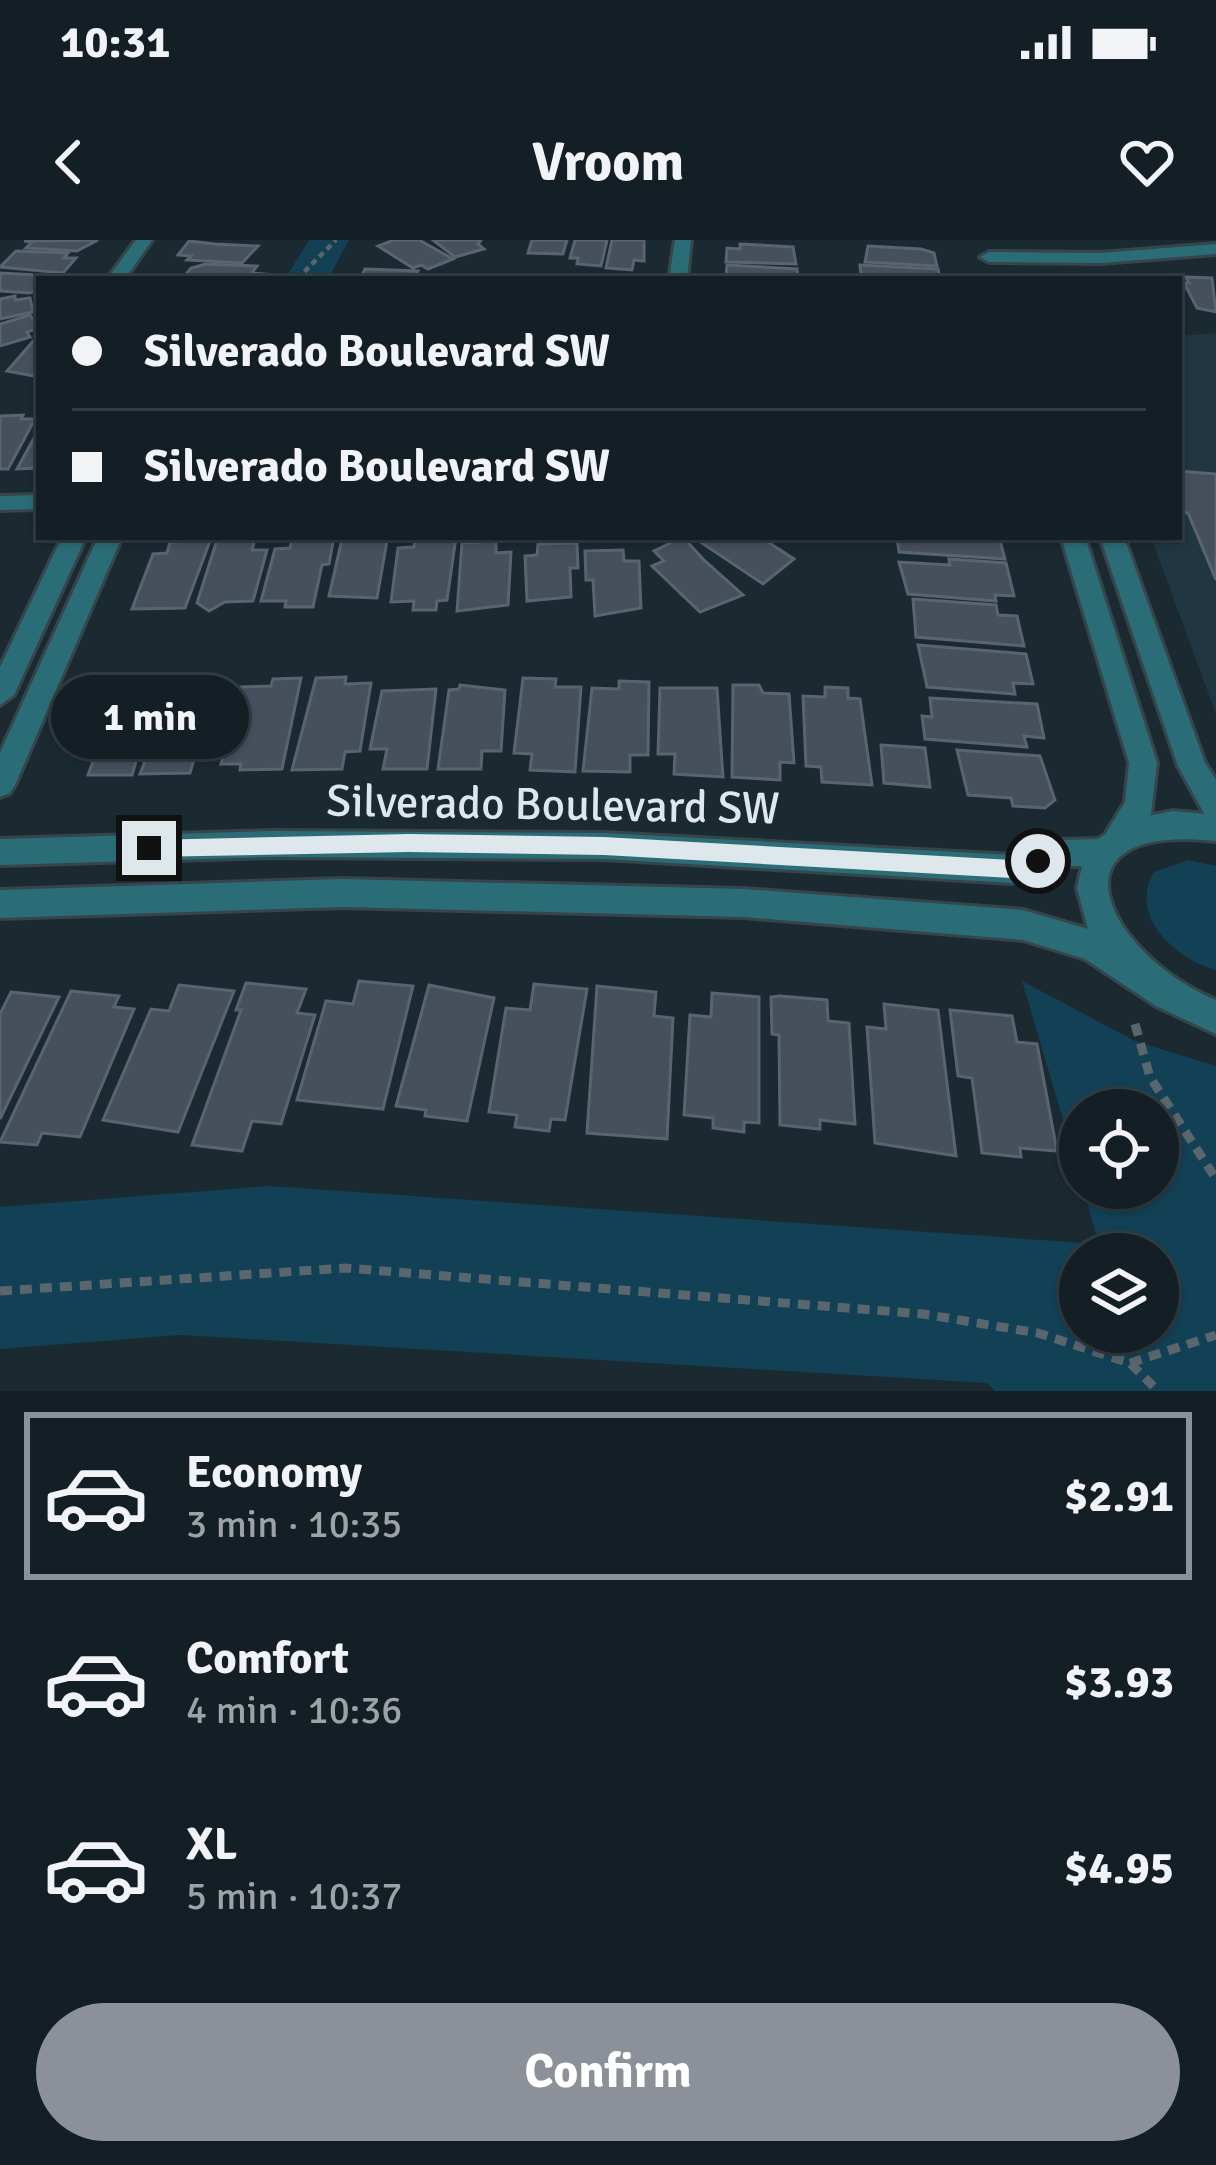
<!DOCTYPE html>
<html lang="en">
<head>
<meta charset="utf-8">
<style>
	body { margin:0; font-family:Signika,sans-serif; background:#212c32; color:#f1f3f6; height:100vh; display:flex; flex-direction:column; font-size:45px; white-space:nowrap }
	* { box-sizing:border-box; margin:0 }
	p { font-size:39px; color:#9da2a7 }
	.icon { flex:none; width:66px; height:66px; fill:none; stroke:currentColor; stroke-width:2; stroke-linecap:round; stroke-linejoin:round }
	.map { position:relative; height:1151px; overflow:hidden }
	.details { display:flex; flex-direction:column; background:#141f25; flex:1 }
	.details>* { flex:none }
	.top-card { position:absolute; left:36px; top:36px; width:1146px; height:264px; border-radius:0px; box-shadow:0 3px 9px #0004,0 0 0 3px #333d42; display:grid; align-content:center; height:264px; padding:0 36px; background:#141f25 }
	.fabs { position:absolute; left:1059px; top:849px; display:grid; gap:24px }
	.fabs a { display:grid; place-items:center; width:120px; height:120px; border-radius:50%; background:#141f25; box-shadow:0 3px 9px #0004,0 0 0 3px #333d42; font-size:60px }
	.end { position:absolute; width:54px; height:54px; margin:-27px; border:15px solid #dde7ec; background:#111; box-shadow:0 0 0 6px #111 }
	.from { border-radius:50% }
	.bubble { position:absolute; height:84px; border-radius:42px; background:#141f25; box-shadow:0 3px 9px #0004,0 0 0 3px #333d42; font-size:39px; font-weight:800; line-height:84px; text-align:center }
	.top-card b { display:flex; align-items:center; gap:42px; height:114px; font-size:45px }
	.top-card b+b { border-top:3px solid #333d42 }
	.top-card i { width:30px; height:30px; background:#f1f3f6 }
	ul { padding:21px 0 0; list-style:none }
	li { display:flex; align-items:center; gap:36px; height:168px; margin:0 24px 18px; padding:0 12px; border:6px solid transparent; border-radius:0px }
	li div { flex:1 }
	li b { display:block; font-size:45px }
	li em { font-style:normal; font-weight:800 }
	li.on { border-color:#8c9099 }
	li>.icon { width:108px; height:108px; stroke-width:1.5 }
	.button { display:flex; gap:24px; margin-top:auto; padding:24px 36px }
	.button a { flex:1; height:138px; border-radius:72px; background:#8c9099; color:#fff; font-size:48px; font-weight:800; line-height:138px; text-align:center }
	.status { display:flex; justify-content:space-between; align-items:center; height:84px; padding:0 60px; background:#141f25; direction:ltr }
	.status svg { height:33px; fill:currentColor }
	header { display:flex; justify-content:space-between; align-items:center; height:156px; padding:0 36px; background:#141f25; font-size:54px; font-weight:800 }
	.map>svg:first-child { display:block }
	.built { fill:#203640 }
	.green { fill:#124055; fill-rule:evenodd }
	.building { fill:#464f5c; stroke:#5a6370; stroke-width:3 }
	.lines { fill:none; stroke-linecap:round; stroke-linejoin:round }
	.minor-casing { stroke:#36444b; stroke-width:6 }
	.tertiary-casing { stroke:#36444b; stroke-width:6 }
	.path-far1 { stroke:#59666d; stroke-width:4.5; stroke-dasharray:6 4.5; stroke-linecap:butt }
	.path { stroke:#59666d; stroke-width:9; stroke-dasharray:12 8; stroke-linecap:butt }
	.minor { fill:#2b6d76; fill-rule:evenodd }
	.tertiary { fill:#2b6d76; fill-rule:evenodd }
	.route { fill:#dde7ec }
	.labels { text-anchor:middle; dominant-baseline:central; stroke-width:9; stroke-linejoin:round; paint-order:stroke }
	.street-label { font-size:45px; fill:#dde7ec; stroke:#1b2931 }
</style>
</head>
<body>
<div class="status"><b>10:31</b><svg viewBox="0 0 49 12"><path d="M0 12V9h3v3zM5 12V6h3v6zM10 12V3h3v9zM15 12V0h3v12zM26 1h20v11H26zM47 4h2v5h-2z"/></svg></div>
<header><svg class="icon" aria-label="back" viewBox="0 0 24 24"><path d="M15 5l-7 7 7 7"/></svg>Vroom<svg class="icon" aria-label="heart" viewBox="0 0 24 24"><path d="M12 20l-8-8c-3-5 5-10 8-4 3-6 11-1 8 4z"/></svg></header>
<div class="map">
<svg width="1216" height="1151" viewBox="0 0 1216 1151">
	<rect width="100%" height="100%" fill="#1b2931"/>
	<!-- built -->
	<path class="built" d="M1216 93V474L1151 297H1179V96Z"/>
	<!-- green -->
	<g class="green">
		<path d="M309 0H349L328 39H285Z"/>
		<path d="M1188 620 1216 626V730C1175 719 1128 676 1154 632Z"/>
		<path d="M1022 741 1135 801 1216 826V1151H995L987 1143 181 1095 0 1109V967L269 946 1099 1004 1083 948H1158V870H1080V937ZM1158 1014V1092H1080V1014Z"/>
	</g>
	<!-- building -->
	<g class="building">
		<path d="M98 0 77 11 26 8 32 2 24 1Z"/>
		<path d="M394 0H419L453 19 428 29 421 25 413 28 378 6Z"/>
		<path d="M433 0H481L478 4 484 9 455 17Z"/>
		<path d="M532 0H567L563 14 528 13Z"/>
		<path d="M575 0H607L601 26 577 24 578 18H570Z"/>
		<path d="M612 0H644V21L634 20 632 30 606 28Z"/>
		<path d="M189 1 215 4 258 6 242 23 187 20 191 16 178 15Z"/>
		<path d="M740 4 793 7 796 24 726 22 727 8 740 9Z"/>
		<path d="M868 6 921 9 934 13 937 26 865 22Z"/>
		<path d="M16 11 68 13 64 18H76L63 33 0 27Z"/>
		<path d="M206 24 257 26 252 33 265 34 261 39H182L191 28Z"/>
		<path d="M727 25 797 29 798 39 726 37Z"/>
		<path d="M860 25 938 29 940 39H875L861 35Z"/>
		<path d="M365 29 418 31 416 36 429 37 360 39Z"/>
		<path d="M0 33 56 36 39 39V49L30 53 0 51Z"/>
		<path d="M1186 37 1212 38 1216 72 1197 68 1184 43H1189Z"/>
		<path d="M15 56V60L30 58 33 72 0 79V59Z"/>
		<path d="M30 75 39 88 27 92 30 97 0 106V84Z"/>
		<path d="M36 98 39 137 7 131Z"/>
		<path d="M23 175 21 179H35L8 229H0V176Z"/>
		<path d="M39 189V228L17 229Z"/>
		<path d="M1179 231 1216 234V340L1188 273 1179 272Z"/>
		<path d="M334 297 329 324 322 325 313 367H285L286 361H261L275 309 290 308 292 299Z"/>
		<path d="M456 297 447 360 437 361 436 370H413L414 361 391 362 398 308 414 307 415 298Z"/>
		<path d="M683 297 703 319 743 355 700 372 652 326 664 321 654 311Z"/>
		<path d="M693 297H760L794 319 763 344Z"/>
		<path d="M897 297H999L1005 319 899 312Z"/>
		<path d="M255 299 252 310H267L253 361 225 362 209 371 197 363 217 300Z"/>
		<path d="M342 299 387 301 377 358 329 356Z"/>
		<path d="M210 301 185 368 132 369 153 314 167 313 170 302Z"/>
		<path d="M496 301V313L511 312 508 365 457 371 462 303Z"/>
		<path d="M577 303 578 328H570L571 357 527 361 525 316 537 315 538 304Z"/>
		<path d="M623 310 624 321H639L641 368 595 376 593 340H586L585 311Z"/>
		<path d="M949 319 1006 323 1014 356 995 355 996 361 908 354 899 322 950 325Z"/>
		<path d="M913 359 996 365 998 375 1017 376 1024 406 916 397Z"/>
		<path d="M918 405 1026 414 1033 444 1013 443 1015 454 927 447Z"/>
		<path d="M346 437 345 444 371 443 360 511 345 512 342 529 292 530 316 438Z"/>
		<path d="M301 438 282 529 240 530 241 524H221L241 447 271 446 273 439Z"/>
		<path d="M523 438 556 439 555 447H581L575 532 530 530 532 514 514 513Z"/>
		<path d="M619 441 649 442 648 515H630V532L583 531 592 448 619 449Z"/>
		<path d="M175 444H232L212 516H195L190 533 140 534Z"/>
		<path d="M460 445 505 450 501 511H482L481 529H438L449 450 459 449Z"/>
		<path d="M733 445H759L763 453 789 454 794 523 780 522V540L732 537Z"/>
		<path d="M825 447 848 448V458L860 459 872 545 822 542 821 527 806 526 803 456 825 457Z"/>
		<path d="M660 448H717L723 537 674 534 675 514H658Z"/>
		<path d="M436 449 427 529H383L387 509H370L382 451Z"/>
		<path d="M129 454H156L132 535H88L97 511H81L101 460H126Z"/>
		<path d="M930 458 1037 464 1044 498 1024 496 1027 507 925 499 922 476 932 477Z"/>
		<path d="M881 505 925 508 930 547 884 543Z"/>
		<path d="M957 510 1040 516 1055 560 1045 568 1013 566 1011 558 968 555Z"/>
		<path d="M359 741 413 746 383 869 297 860 326 761 353 764Z"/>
		<path d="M246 743 306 749 297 773 315 775 281 884 252 881 242 911 192 905 241 770H236Z"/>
		<path d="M534 744 587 749 565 880 551 879 549 891 515 887 517 875 489 872 506 768 530 770Z"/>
		<path d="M179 745 234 751 178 892 103 880 151 769 169 771Z"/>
		<path d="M429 745 494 758 467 881 425 876 426 870 396 866Z"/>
		<path d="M597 746 656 752 654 776 673 778 667 899 587 893Z"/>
		<path d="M71 751 119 756 114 767 134 769 80 897 42 893 37 905 0 902Z"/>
		<path d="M11 752 59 757 0 879V774Z"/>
		<path d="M712 753 759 757V883L744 882V892L713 888V878L684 875 690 775 711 777Z"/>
		<path d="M780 756 827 760 828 781 849 783 855 884 820 880V889L780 885 779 795 772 794 771 757Z"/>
		<path d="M884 764 938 770 956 916 875 903 867 787 886 789Z"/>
		<path d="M950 770 1012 776 1017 802 1037 804 1057 911 1020 908 1021 917 982 913 972 838 958 836Z"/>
	</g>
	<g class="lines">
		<!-- minor casing -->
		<g class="minor-casing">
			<g id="minor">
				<path d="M136 0H152L125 39H107Z"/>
				<path d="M675 0H691L687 39H669Z"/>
				<path d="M1216 4V14L1101 23 989 22 980 17 989 12 1101 13Z"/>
				<path d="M39 255V269L0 270V256Z"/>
				<path d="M62 297H86L14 455 0 465V427Z"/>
				<path d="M98 297H122L15 545 10 553 0 557V513Z"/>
				<path d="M1061 297H1085L1157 523 1151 574 1132 602 1121 606 1110 602 1106 593 1125 562 1129 523Z"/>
				<path d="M1100 297H1124L1205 523 1216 540V578L1205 575 1178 526Z"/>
			</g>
		</g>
		<!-- tertiary casing -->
		<g class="tertiary-casing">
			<path id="tertiary" d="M1173 571 1216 575V601C1041 582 1107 714 1216 760V794L1156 766 1085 719 1023 700 744 677 343 667 0 678V650L343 639 744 649 1023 670 1088 689 1077 648 1082 626H1063L1012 643 605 619 273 617 0 625V599L273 591 605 593 1012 615 1063 600 1098 599 1128 580Z"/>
		</g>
		<!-- path-far1 -->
		<path class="path-far1" d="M297 39 336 0"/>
		<!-- path -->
		<g class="path">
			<path d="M1135 784 1150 837 1216 939"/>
			<path d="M0 1051 346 1028 923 1074 1038 1093 1130 1123 1158 1151"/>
			<path d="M1130 1123 1216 1095"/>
		</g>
		<!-- minor -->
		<use href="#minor" class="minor"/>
		<!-- tertiary -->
		<use href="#tertiary" class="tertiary"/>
	</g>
	<!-- route -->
	<path class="route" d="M409 594 604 597 1012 620 1038 612 1048 621 1045 627 1012 638 604 615 409 612 149 617 139 608 149 600Z"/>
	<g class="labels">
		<!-- street labels -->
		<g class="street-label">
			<text transform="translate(553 565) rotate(1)">Silverado Boulevard SW</text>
		</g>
	</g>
</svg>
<div class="fabs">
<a><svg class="icon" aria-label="locate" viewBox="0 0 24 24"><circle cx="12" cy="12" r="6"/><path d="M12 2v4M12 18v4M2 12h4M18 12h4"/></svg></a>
<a><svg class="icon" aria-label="layers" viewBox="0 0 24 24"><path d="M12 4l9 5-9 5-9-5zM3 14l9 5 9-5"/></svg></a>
</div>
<i class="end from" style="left:1038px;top:621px"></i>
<i class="end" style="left:149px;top:608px"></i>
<div class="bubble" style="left:51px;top:435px;width:198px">1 min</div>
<div class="top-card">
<b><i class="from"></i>Silverado Boulevard SW</b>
<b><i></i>Silverado Boulevard SW</b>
</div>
</div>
<section class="details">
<ul>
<li class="on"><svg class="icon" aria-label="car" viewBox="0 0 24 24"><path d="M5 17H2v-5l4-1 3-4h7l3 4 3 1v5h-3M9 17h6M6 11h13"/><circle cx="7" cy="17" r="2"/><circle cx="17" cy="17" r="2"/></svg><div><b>Economy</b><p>3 min · 10:35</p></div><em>$2.91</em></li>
<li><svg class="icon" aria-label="car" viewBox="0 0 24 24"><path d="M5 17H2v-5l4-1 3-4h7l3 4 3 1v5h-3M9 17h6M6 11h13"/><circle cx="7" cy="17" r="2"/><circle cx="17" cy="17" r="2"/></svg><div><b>Comfort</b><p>4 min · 10:36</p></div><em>$3.93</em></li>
<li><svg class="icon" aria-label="car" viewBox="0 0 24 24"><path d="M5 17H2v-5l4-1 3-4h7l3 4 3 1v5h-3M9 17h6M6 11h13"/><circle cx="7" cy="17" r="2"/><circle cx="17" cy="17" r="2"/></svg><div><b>XL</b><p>5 min · 10:37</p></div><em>$4.95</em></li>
</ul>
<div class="button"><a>Confirm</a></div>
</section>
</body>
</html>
